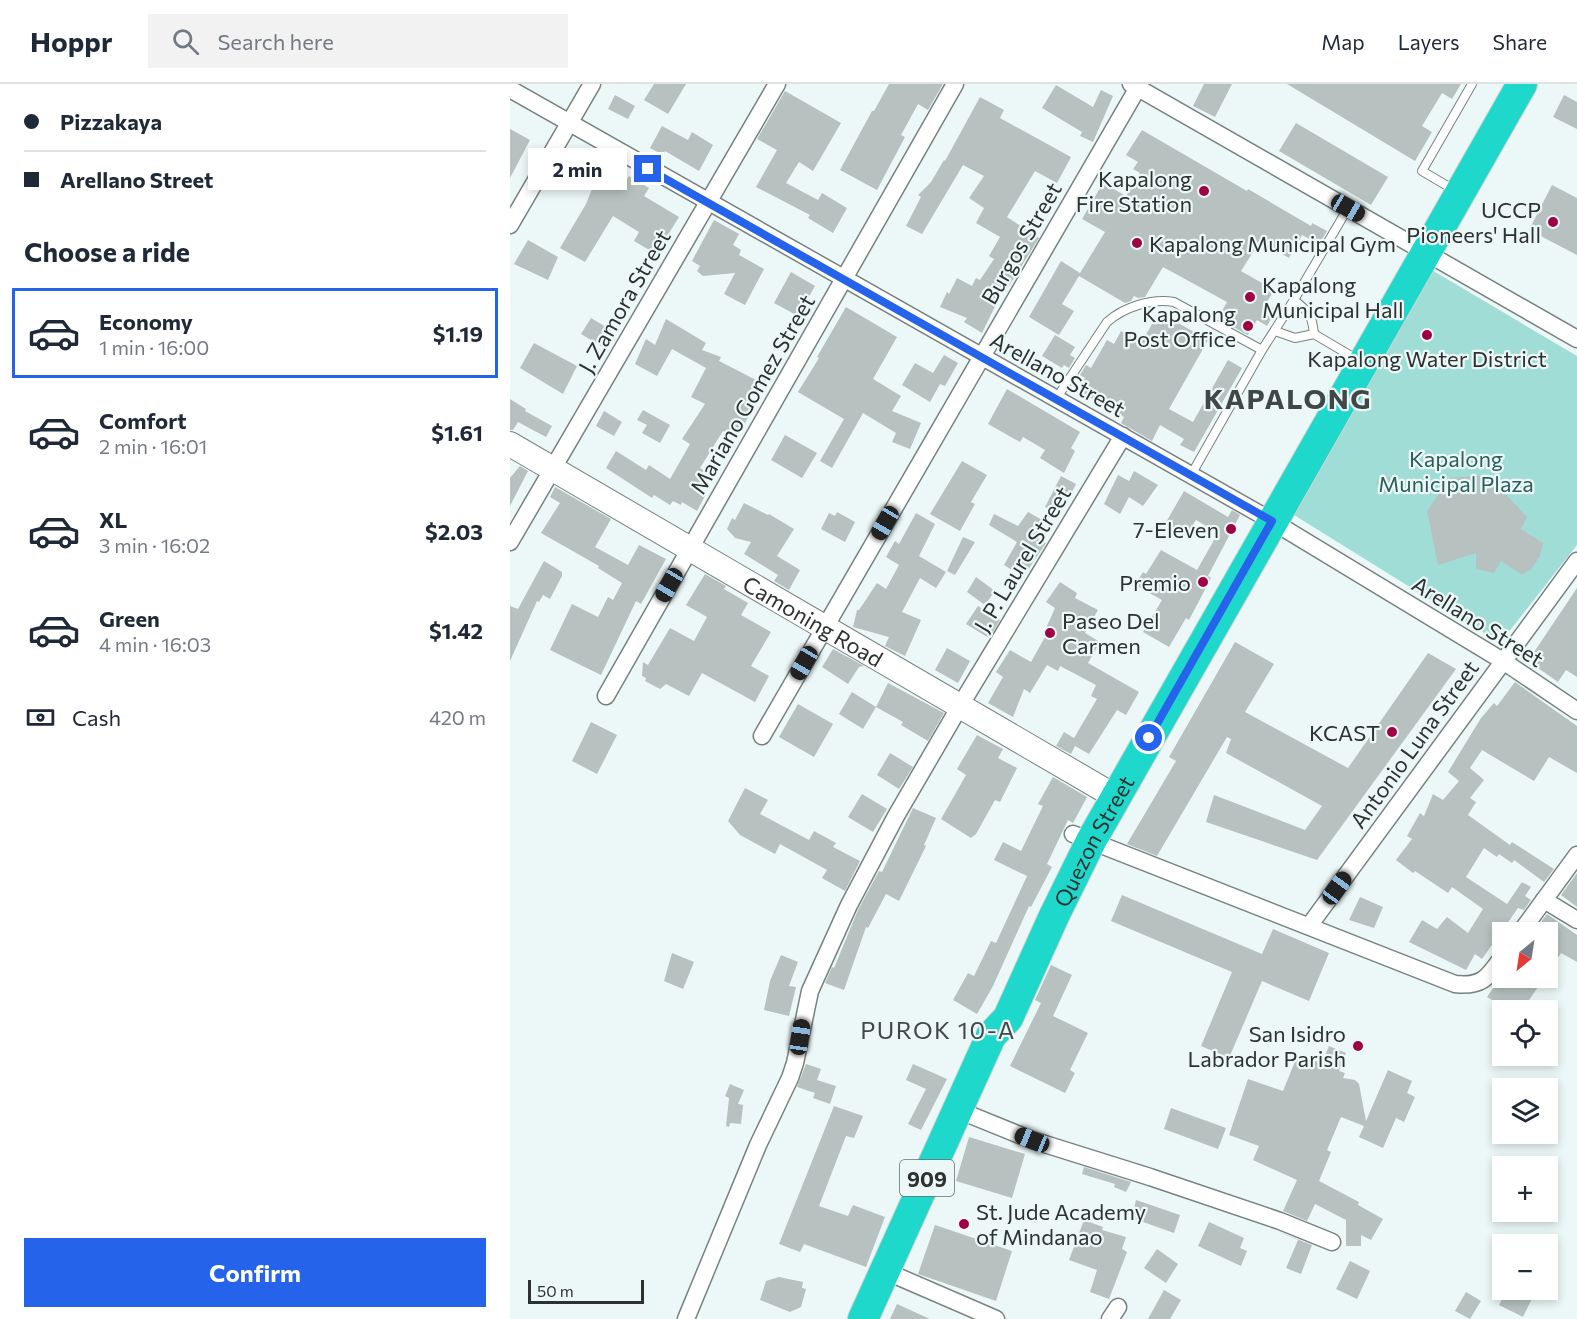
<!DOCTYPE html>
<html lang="en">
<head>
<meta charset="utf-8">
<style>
	body { margin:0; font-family:Commissioner,sans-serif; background:#f2f2f3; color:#1f2937; height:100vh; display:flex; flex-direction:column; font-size:22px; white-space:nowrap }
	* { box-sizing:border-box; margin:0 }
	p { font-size:20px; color:#747a83 }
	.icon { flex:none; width:33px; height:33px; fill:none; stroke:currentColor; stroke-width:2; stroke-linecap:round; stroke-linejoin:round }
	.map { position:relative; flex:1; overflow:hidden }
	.side { display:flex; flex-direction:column; background:#fff; width:510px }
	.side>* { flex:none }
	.guide { display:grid; align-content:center; height:132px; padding:0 24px; background:#fff }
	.needle { width:39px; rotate:210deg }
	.controls { position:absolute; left:982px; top:838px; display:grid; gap:12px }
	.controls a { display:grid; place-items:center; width:66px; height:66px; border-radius:0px; background:#fff; box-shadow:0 3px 9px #0003; font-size:30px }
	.scale { position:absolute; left:18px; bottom:15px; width:116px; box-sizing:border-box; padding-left:6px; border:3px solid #2d3130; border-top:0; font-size:16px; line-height:21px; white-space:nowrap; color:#2d3130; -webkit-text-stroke:4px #ecf8f7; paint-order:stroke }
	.end { position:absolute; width:27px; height:27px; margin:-14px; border:8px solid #2563eb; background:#fff; box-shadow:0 0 0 3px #fff }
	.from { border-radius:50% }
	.bubble { position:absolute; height:42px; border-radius:0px; background:#fff; box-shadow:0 3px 9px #0003; font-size:20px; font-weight:700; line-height:42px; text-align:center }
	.car { position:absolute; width:18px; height:36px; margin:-18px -9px; border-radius:8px; box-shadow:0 0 4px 2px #0007; background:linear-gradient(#222 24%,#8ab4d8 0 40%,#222 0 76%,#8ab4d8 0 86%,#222 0) }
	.guide b { display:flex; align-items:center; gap:21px; height:57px; font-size:22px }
	.guide b+b { border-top:2px solid #e0e1e3 }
	.guide i { width:15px; height:15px; background:#1f2937 }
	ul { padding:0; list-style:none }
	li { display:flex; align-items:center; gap:18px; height:90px; margin:0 12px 9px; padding:0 12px; border:3px solid transparent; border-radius:0px }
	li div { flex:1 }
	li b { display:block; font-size:22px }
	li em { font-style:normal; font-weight:700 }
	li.on { border-color:#2563eb }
	li>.icon { width:54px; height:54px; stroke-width:1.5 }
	h2 { padding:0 24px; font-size:27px; line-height:72px }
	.pay { display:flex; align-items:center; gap:15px; height:66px; padding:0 24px; font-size:22px }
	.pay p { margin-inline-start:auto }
	.action { display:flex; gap:12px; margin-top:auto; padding:12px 24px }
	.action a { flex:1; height:69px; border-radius:0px; background:#2563eb; color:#fff; font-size:24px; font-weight:700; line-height:69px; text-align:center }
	header { display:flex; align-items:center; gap:36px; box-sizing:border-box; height:84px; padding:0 30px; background:#fff; border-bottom:2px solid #e0e1e3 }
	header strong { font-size:28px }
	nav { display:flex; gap:33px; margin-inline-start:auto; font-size:21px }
	.search { width:420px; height:54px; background:#f2f2f3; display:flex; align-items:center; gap:15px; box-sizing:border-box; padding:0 21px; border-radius:0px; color:#747a83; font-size:22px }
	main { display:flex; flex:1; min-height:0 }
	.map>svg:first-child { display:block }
	.green { fill:#9fddd6 }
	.building { fill:#b6c1c0 }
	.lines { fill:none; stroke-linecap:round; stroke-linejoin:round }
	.lane-casing { stroke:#778280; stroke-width:10 }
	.street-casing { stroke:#778280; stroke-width:19 }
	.secondary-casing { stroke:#778280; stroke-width:26 }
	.highway-casing { stroke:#d1d2d1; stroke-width:32 }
	.lane { stroke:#fff; stroke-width:8 }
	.street { stroke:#fff; stroke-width:16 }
	.secondary { stroke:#fff; stroke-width:24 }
	.highway { stroke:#1ed8cb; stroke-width:30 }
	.route { stroke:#2563eb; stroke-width:8 }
	.poi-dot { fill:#9f0244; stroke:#ecf8f7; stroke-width:2 }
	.labels { text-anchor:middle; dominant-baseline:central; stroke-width:4.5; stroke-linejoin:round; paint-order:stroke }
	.shield { fill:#ecf8f7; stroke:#666d6c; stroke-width:1.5 }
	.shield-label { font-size:21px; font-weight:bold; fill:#2d3130 }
	.poi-label { font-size:22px; fill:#2d3130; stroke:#ecf8f7; text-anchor:end }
	.street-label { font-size:22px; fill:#2d3130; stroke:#ecf8f7 }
	.park-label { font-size:22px; fill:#2d5f5a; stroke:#ecf8f7 }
	.neighbourhood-label { font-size:24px; letter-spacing:1.5px; fill:#3f4847; stroke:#ecf8f7 }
	.district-label { font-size:28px; font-weight:bold; letter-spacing:1.5px; fill:#3f4847; stroke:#ecf8f7 }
</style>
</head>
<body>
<header>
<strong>Hoppr</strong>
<div class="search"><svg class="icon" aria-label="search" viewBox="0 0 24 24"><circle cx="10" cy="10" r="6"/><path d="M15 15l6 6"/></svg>Search here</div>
<nav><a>Map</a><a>Layers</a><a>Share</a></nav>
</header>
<main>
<section class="side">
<div class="guide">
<b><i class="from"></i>Pizzakaya</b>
<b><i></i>Arellano Street</b>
</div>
<h2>Choose a ride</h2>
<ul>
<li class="on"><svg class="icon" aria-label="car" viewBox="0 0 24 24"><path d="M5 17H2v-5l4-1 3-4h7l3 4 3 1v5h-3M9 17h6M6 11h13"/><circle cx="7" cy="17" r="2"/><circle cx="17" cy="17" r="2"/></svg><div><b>Economy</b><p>1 min · 16:00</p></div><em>$1.19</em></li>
<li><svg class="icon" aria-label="car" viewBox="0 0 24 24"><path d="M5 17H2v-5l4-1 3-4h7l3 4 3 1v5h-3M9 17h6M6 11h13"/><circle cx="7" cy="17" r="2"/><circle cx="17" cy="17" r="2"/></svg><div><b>Comfort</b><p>2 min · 16:01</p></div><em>$1.61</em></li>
<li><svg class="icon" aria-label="car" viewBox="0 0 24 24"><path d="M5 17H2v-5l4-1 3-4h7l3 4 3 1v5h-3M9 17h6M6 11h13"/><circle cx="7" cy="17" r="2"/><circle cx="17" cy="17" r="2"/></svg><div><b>XL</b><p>3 min · 16:02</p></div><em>$2.03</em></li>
<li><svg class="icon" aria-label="car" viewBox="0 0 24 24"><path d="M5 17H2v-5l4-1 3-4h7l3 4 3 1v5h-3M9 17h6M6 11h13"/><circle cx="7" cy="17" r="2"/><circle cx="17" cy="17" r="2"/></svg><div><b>Green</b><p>4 min · 16:03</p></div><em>$1.42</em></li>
</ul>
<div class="pay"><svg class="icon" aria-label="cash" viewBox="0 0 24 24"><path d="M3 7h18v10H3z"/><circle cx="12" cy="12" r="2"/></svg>Cash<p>420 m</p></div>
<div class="action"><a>Confirm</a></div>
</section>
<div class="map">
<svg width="1067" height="1235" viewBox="0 0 1067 1235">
	<rect width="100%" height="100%" fill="#ecf8f7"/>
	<!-- green -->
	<path class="green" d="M920 185 1067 272V461L990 559 784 431Z"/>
	<!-- building -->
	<g class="building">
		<path d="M144 0H176L158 30 134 16Z"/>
		<path d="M379 0H433L418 26 408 20 391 51 395 53 367 106 330 86 362 27H364Z"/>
		<path d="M694 0H722L705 33 683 22Z"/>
		<path d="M777 0H951L942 15 932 9 912 42 922 48 905 77Z"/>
		<path d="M546 1 583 23 591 6 603 12 583 58 570 52 572 48 532 24Z"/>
		<path d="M275 7 331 39 303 87 289 78 276 99 308 116 312 109 337 124 323 149 298 134 300 131 246 103 267 66 247 55Z"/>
		<path d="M105 11 125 22 118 35 98 25Z"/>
		<path d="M1054 11 1067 18V45L1043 33Z"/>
		<path d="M470 13 494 26 490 34 561 73 547 99 525 87 497 133 529 154 499 202 496 200 472 249 454 238 457 234 430 223 437 208 439 210 447 194 462 202 466 194 470 196 484 175 479 172 490 153 466 139 474 124 459 114 474 92 453 81 412 150 396 142 411 113 408 111 421 98 434 76 435 77Z"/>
		<path d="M786 39 878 93 861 121 769 67Z"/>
		<path d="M152 42 178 56 182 48 203 61 189 87 155 67 153 71 140 64Z"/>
		<path d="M0 45 20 56 0 94Z"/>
		<path d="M632 46 737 107 738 105 801 142 802 139 817 147 809 160 792 151 779 174 750 157 731 187 764 206 756 220 766 226 757 242 747 236 738 251 734 249 708 234 717 218 653 183 635 213 628 214 624 212 621 217 615 219 569 192 552 220 564 227 549 251 519 233 551 177 570 189 595 148 572 135 593 99 616 112 630 89 623 85 628 78 616 71Z"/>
		<path d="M72 78 115 99 119 92 139 104 134 112 169 133 146 170 124 157 129 148 103 132 75 178 50 164 76 120 82 105 63 96Z"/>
		<path d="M1042 101 1067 114V171L1019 146Z"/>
		<path d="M204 136 229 150 223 161 231 166 229 171 254 185 235 221 214 210 225 189 193 192 187 187 190 182 182 177Z"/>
		<path d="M18 156 48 173 38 196 4 180Z"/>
		<path d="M281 188 305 202 288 232 264 219Z"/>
		<path d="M336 223 387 253 363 295 391 312 382 327 411 339 400 365 382 358 386 349 353 329 322 384 310 377 334 335 288 308 309 274 307 273Z"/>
		<path d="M649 228 698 256 659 325 683 338 718 276 732 284 684 368 670 361 674 355 650 341 642 357 611 339 614 333 568 306 575 294 570 291 576 281 581 284 597 256 604 260 611 247 631 259Z"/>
		<path d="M81 234 101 246 91 262 71 250Z"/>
		<path d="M156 235 196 259 192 266 211 273 209 277 248 297 239 315 246 320 227 352 213 347 190 384 198 389 189 407 196 410 187 427 172 418 171 421 163 417 160 421 144 411 142 414 96 384 106 367 136 386 139 381 160 395 180 360 172 355 195 320 181 313 196 284 162 265 147 292 125 280 136 255 145 261Z"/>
		<path d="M545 251 565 263 560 271 565 274 559 284 554 281 552 284 532 272Z"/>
		<path d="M24 259 67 282 53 310 10 284Z"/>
		<path d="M434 271 448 279 435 302 430 300 420 318 392 301 405 279 423 289Z"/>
		<path d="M497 305 570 348 561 364 565 367 554 389 530 374 535 366 513 353 510 358 478 340Z"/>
		<path d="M0 315 16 325 15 327 42 342 36 353 8 338 3 346H0Z"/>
		<path d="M133 326 160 341 150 359 132 349 137 341 127 336Z"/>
		<path d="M94 327 112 338 104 352 86 342Z"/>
		<path d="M275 351 307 369 292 394 261 376Z"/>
		<path d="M452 377 477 391 461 418 465 420 450 447 420 430Z"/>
		<path d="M10 382 18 387 0 422V394Z"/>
		<path d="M624 387 648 401 633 422 619 413 610 430 594 420 608 391 619 397Z"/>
		<path d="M875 390 886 401 877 410 866 399Z"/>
		<path d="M978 391 1017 433 1011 445 1033 459 1030 472 1021 485 1012 491 991 477 984 489 966 485V469L928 481 917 427 940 394Z"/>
		<path d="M551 392 566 400 550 431 535 423Z"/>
		<path d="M45 403 101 435 85 463 118 481 129 461 156 475 131 520 126 517 91 591 40 566 62 520 88 533 98 513 103 516 112 499 88 484 89 482 31 449 50 419 40 413Z"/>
		<path d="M674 407 718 433 722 426 730 431 698 492 701 494 688 519 679 536 676 534 659 563 633 548 652 516 625 501 633 488 636 490 651 466 687 486 708 449 686 436 676 452 655 440Z"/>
		<path d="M234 419 258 431 259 430 284 445 267 472 290 486 279 506 264 497 268 491 234 470 241 458 225 454 217 445 222 434 225 436Z"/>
		<path d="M327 428 345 438 335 458 311 445 319 429 325 432Z"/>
		<path d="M518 428 536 438 525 452 536 459 513 493 494 481 507 458 479 441 484 430 508 442Z"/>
		<path d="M406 429 425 440 409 472 436 488 426 504 410 494 392 528 411 536 395 572 375 562 379 553 343 543 347 526H349L367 499 376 505 389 481 376 473 385 457 389 460Z"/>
		<path d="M453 453 465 458 445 491 437 487Z"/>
		<path d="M34 477 52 488V492L40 515 33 511 29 518 27 517 0 577V522L8 525Z"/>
		<path d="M195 490 216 502 214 505 238 519 231 531 261 548 241 582 259 592 245 618 192 589 179 612 156 600 150 605 135 597 136 594 132 592 133 578 138 581 160 544 184 557 197 533 176 521Z"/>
		<path d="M466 493 485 507 475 521 457 508Z"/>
		<path d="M550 498 567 509 565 514 588 526 575 549 590 558 578 579 629 608 616 631 607 626 579 670 565 662 561 670 546 662 554 648 564 654 587 615 581 612 586 601 550 582 548 587 537 581 520 609 514 605 503 633 478 619 493 593 486 588 500 566 521 578 535 553 533 551 545 524 536 518Z"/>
		<path d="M1067 504V593L1056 586 1048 598 1018 577Z"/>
		<path d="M468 522 490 536 479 554 456 540Z"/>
		<path d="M725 558 764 580 735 628 838 684 918 569 946 585 807 776 696 738 704 711 795 746 812 722 716 669 721 655 717 653 647 772 617 760 666 677 659 673Z"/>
		<path d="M437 564 460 577 448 599 425 586Z"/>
		<path d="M323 565 354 582 349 583 338 600 312 583Z"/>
		<path d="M1005 598 1067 642V689L1039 673 1024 697 972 666 960 684 974 696 960 714 966 718 958 731 1000 761 1002 758 1044 785 1034 798 1004 776 1002 779 989 770 987 773 974 764 956 793 997 820 1012 798 1021 803 1015 812 1021 816 1014 826 1008 824 972 875 965 870 956 886 899 858 912 836 927 845 937 833 958 849 973 825 942 803 938 809 905 787 903 789 886 776 902 755 897 752 910 729 914 732 923 710 933 716 949 697 938 688 971 634 984 619 987 622Z"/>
		<path d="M378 599 434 629 418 657 391 641 393 638 366 623Z"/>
		<path d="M342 608 366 623 353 645 329 630Z"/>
		<path d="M288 620 323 640 304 673 269 653Z"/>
		<path d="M81 638 107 651 87 690 62 677Z"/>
		<path d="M467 651 493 665 488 674 507 684 490 718 485 716 466 750 461 754 431 735 456 691 447 685Z"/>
		<path d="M380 669 403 683 389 705 367 691Z"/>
		<path d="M543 693 577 713 563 739 558 736 537 780 542 783 521 823 519 822 483 902 467 930 443 916 458 889 464 892 481 857 486 859 517 792 484 776 493 758 511 767 533 722 528 720Z"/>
		<path d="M235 704 258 716 250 730 299 756 304 747 326 759 323 763 350 777 335 807 312 794 317 786 270 760 265 770 230 751 218 737Z"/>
		<path d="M352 710 377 725 363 748 338 733Z"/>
		<path d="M403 724 426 734 414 761 416 762 389 817 376 810 358 844 356 843 334 906 315 899 322 883 324 884 348 826 369 787 372 788Z"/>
		<path d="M1067 789V823L1051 811Z"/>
		<path d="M612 811 752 870 763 845 819 869 799 917 752 897 719 974 691 962 722 888 601 837Z"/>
		<path d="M850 813 873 823 864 844 839 836Z"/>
		<path d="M1037 830 1067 851V878L1051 869 1038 888V849H1023Z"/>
		<path d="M162 869 184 878 173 905 154 897Z"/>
		<path d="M271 871 288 878 279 902 286 903 279 932 254 926 260 897Z"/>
		<path d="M541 881 562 891 543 932 578 949 560 986 565 989 555 1009 500 982 531 919 525 916Z"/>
		<path d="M990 894H1034L1013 925 1005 919 999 927 977 913Z"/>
		<path d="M819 962 836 969 829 987 835 989 833 994 845 996 849 1000 856 1037 878 986 902 997 897 1009 905 1013 894 1038 886 1034 873 1064 849 1053 854 1042 831 1033 817 1066 821 1068 809 1097 849 1118 848 1121 873 1135 861 1156 851 1151V1162H836V1136L805 1120 797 1137 773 1127 787 1096 743 1076 749 1062 719 1051 738 995 773 1007 786 975 792 973 812 979Z"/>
		<path d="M296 980 311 985 307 996 326 1002 320 1020 303 1014 305 1009 287 1003Z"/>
		<path d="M403 980 437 995 411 1046 398 1040 416 1005 396 996Z"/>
		<path d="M220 1000 234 1006 228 1020 233 1021 231 1040 220 1039 219 1043 216 1042 219 1014 215 1012Z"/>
		<path d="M324 1022 353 1032 344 1054 336 1052 309 1122 338 1132 343 1121 375 1133 356 1183 294 1160 290 1168 269 1160Z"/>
		<path d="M661 1024 716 1044 708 1065 654 1045Z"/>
		<path d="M459 1053 515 1070 502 1114 446 1097Z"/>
		<path d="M574 1083 621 1098 616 1108 604 1103 605 1100 572 1090Z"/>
		<path d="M626 1116 670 1131 664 1149 622 1134Z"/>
		<path d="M574 1136 593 1143 592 1146 616 1153 612 1165 617 1168 599 1215 580 1208 587 1186 559 1176Z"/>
		<path d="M699 1138 734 1154 730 1164 737 1167 731 1182 688 1162Z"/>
		<path d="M425 1141 502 1167 486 1217 408 1190Z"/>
		<path d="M766 1147 802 1161 791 1190 776 1184 788 1156Z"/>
		<path d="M647 1165 668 1180 656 1199 634 1184Z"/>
		<path d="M840 1177 860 1187 847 1215 826 1205Z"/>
		<path d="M269 1193 293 1198 292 1204 296 1205 291 1223 280 1228 250 1216 256 1197Z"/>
		<path d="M654 1206 671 1216 660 1235H638Z"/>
		<path d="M997 1206H1026L1013 1233 989 1221Z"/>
		<path d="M956 1208 971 1217 960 1235 945 1227Z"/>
		<path d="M387 1220 420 1235H380Z"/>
	</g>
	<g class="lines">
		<!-- lane casing -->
		<g class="lane-casing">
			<g id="lane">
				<path d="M946 107 912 87 962 0"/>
				<path d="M784 216C799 228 802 230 804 250"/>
				<path d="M765 247 785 254 804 250 848 276"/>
				<path d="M546 315 597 238C614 223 642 214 664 218L752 266"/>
				<path d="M681 391 752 266 784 216 838 124"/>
			</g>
		</g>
		<!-- street casing -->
		<g class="street-casing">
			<g id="street">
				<path d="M621 0 1067 255"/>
				<path d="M0 5 762 437 993 577 1067 627"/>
				<path d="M0 141 82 0"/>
				<path d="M0 458 267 0"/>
				<path d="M96 612 445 0"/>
				<path d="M252 652 630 0"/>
				<path d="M563 750 945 900C973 903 978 893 993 872"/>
				<path d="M1034 816 1067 836"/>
				<path d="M799 842 1067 477"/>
				<path d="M1010 849 1067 771"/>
				<path d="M448 1026 522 1056 640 1093 770 1137 822 1158"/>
				<path d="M375 1187 486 1235"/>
				<path d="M176 1235 248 1061 280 994 285 979 300 907 339 821 386 732 450 622 613 352"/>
				<path d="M600 1235 608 1223"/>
			</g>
		</g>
		<!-- secondary casing -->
		<g class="secondary-casing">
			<g id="secondary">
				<path id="s1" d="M0 360 606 713"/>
			</g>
		</g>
		<!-- highway casing -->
		<g class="highway-casing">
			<g id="highway">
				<path id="s2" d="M353 1235 481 952 498 934 544 832 581 757 1012 0"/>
			</g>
		</g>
		<!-- lane -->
		<use href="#lane" class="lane"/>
		<!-- street -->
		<use href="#street" class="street"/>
		<!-- secondary -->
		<use href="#secondary" class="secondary"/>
		<!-- highway -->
		<use href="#highway" class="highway"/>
	</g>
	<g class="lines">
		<!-- route -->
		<path class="route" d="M138 85 762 437 639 654"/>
	</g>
	<!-- markers -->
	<g class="poi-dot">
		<circle cx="694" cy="107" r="6"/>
		<circle cx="1043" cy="138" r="6"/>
		<circle cx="627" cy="159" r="6"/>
		<circle cx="740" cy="213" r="6"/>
		<circle cx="738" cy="242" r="6"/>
		<circle cx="917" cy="251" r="6"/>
		<circle cx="721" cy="445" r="6"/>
		<circle cx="693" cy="498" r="6"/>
		<circle cx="540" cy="549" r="6"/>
		<circle cx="882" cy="648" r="6"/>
		<circle cx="848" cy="962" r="6"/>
		<circle cx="454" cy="1140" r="6"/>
	</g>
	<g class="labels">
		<!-- shield labels -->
		<rect class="shield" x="390" y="1076" width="54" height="36" rx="4.5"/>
		<g class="shield-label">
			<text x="417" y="1094">909</text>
		</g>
		<!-- poi labels -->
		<g class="poi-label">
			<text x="682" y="94">Kapalong<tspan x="682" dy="25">Fire Station</tspan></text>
			<text x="1031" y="125">UCCP<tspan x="1031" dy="25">Pioneers' Hall</tspan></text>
			<text x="639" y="159" text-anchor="start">Kapalong Municipal Gym</text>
			<text x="752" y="200" text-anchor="start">Kapalong<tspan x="752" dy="25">Municipal Hall</tspan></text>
			<text x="726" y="229">Kapalong<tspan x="726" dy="25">Post Office</tspan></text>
			<text x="917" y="274" text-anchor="middle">Kapalong Water District</text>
			<text x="709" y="445">7-Eleven</text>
			<text x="681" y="498">Premio</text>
			<text x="552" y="536" text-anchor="start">Paseo Del<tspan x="552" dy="25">Carmen</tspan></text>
			<text x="870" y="648">KCAST</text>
			<text x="836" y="949">San Isidro<tspan x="836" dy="25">Labrador Parish</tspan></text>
			<text x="466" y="1127" text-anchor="start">St. Jude Academy<tspan x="466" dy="25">of Mindanao</tspan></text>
		</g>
		<!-- street labels -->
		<g class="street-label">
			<text transform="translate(511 159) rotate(-60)">Burgos Street</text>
			<text transform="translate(114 217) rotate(-60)">J. Zamora Street</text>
			<text transform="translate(548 290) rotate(29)">Arellano Street</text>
			<text transform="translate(242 310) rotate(-60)">Mariano Gomez Street</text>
			<text transform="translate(512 475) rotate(-59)">J. P. Laurel Street</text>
			<text stroke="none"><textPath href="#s1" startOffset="351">Camoning Road</textPath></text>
			<text transform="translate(968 537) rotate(32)">Arellano Street</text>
			<text transform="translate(904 660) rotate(-54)">Antonio Luna Street</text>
			<text stroke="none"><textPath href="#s2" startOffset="532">Quezon Street</textPath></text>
		</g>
		<!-- park labels -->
		<g class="park-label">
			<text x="946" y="374">Kapalong<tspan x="946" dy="25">Municipal Plaza</tspan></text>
		</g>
		<!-- neighbourhood labels -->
		<g class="neighbourhood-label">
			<text x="428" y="945">PUROK 10-A</text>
		</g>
		<!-- district labels -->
		<g class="district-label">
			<text x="778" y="314">KAPALONG</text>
		</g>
	</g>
</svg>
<div class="controls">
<a><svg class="needle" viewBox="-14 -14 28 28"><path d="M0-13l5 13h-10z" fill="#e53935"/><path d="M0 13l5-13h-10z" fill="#747a83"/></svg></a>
<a><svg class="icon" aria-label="locate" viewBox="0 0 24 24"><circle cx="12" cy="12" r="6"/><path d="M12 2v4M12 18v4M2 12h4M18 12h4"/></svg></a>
<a><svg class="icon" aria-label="layers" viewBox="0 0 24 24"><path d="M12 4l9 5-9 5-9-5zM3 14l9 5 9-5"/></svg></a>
<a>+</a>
<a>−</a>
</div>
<div class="scale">50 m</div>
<i class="end from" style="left:639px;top:654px"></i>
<i class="end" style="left:138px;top:85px"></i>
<div class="bubble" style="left:18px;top:64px;width:99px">2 min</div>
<i class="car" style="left:838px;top:124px;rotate:120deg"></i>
<i class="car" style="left:375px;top:439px;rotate:210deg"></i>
<i class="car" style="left:159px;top:501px;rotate:210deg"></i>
<i class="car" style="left:294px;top:579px;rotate:210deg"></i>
<i class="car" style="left:827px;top:804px;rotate:36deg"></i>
<i class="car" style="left:290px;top:953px;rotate:8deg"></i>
<i class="car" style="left:522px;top:1056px;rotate:292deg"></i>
</div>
</main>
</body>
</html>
